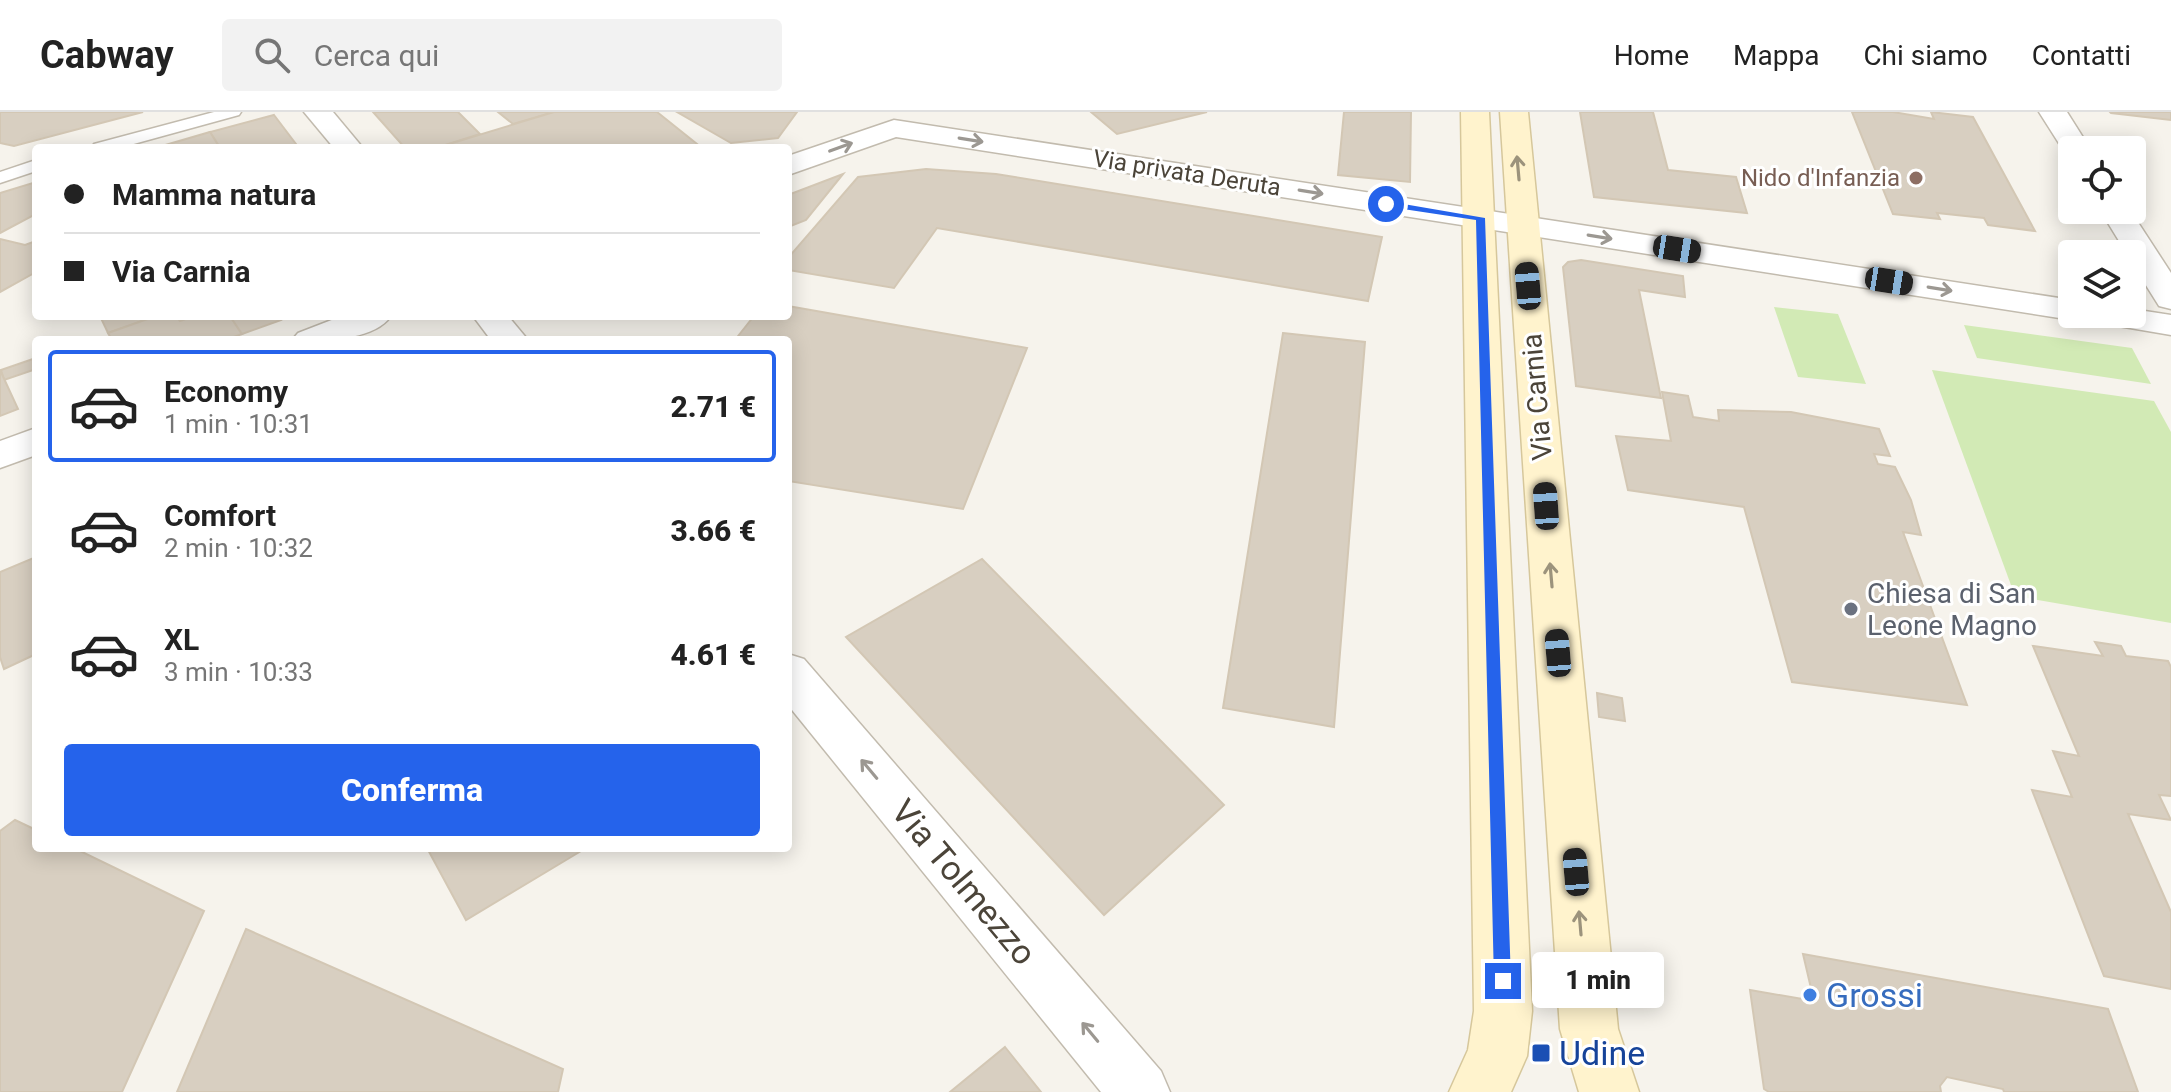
<!DOCTYPE html>
<html lang="it">
<head>
<meta charset="utf-8">
<style>
	body { margin:0; font-family:Roboto,sans-serif; background:#f2f2f2; color:#222; height:100vh; display:flex; flex-direction:column; font-size:30px; white-space:nowrap }
	* { box-sizing:border-box; margin:0 }
	p { font-size:26px; color:#767676 }
	.icon { flex:none; width:44px; height:44px; fill:none; stroke:currentColor; stroke-width:2; stroke-linecap:round; stroke-linejoin:round }
	.map { position:relative; flex:1; overflow:hidden }
	.panel { position:absolute; left:32px; top:224px; width:760px; height:516px; display:flex; flex-direction:column; background:#fff; border-radius:8px; box-shadow:0 4px 20px #0003 }
	.panel>* { flex:none }
	.hud { position:absolute; left:32px; top:32px; width:760px; height:176px; border-radius:8px; box-shadow:0 4px 20px #0003; display:grid; align-content:center; height:176px; padding:0 32px; background:#fff }
	.buttons { position:absolute; left:2058px; top:24px; display:grid; gap:16px }
	.buttons a { display:grid; place-items:center; width:88px; height:88px; border-radius:8px; background:#fff; box-shadow:0 4px 20px #0003; font-size:40px }
	.end { position:absolute; width:36px; height:36px; margin:-18px; border:10px solid #2563eb; background:#fff; box-shadow:0 0 0 4px #fff }
	.from { border-radius:50% }
	.bubble { position:absolute; height:56px; border-radius:8px; background:#fff; box-shadow:0 4px 20px #0003; font-size:26px; font-weight:800; line-height:56px; text-align:center }
	.car { position:absolute; width:24px; height:48px; margin:-24px -12px; border-radius:10px; box-shadow:0 0 6px 2px #0007; background:linear-gradient(#222 24%,#8ab4d8 0 40%,#222 0 76%,#8ab4d8 0 86%,#222 0) }
	.hud b { display:flex; align-items:center; gap:28px; height:76px; font-size:30px }
	.hud b+b { border-top:2px solid #e0e0e0 }
	.hud i { width:20px; height:20px; background:#222 }
	ul { padding:14px 0 0; list-style:none }
	li { display:flex; align-items:center; gap:24px; height:112px; margin:0 16px 12px; padding:0 16px; border:4px solid transparent; border-radius:8px }
	li div { flex:1 }
	li b { display:block; font-size:30px }
	li em { font-style:normal; font-weight:800 }
	li.selected { border-color:#2563eb }
	li>.icon { width:72px; height:72px; stroke-width:1.5 }
	.cta { display:flex; gap:16px; margin-top:auto; padding:16px 32px }
	.cta a { flex:1; height:92px; border-radius:8px; background:#2563eb; color:#fff; font-size:32px; font-weight:800; line-height:92px; text-align:center }
	header { display:flex; align-items:center; gap:48px; box-sizing:border-box; height:112px; padding:0 40px; background:#fff; border-bottom:2px solid #e0e0e0 }
	header strong { font-size:38px }
	nav { display:flex; gap:44px; margin-inline-start:auto; font-size:28px }
	.search { width:560px; height:72px; background:#f2f2f2; display:flex; align-items:center; gap:20px; box-sizing:border-box; padding:0 28px; border-radius:8px; color:#767676; font-size:30px }
	.map>svg:first-child { display:block }
	.green { fill:#d2eab5 }
	.building { fill:#d8cfc1; stroke:#d3c7b4; stroke-width:2 }
	.lines { fill:none; stroke-linecap:round; stroke-linejoin:round }
	.lane-casing { stroke:#c2bbae; stroke-width:3 }
	.street-casing { stroke:#c2bbae; stroke-width:3 }
	.secondary-casing { stroke:#d6c79b; stroke-width:3 }
	.lane { fill:#fff; fill-rule:evenodd }
	.street { fill:#fff; fill-rule:evenodd }
	.secondary { fill:#fff3cd; fill-rule:evenodd }
	.oneway { stroke:#9c9892 }
	.oneway2 { stroke:#9c937c }
	.route { fill:#2563eb }
	.education-dot { fill:#8d6e63; stroke:#fff; stroke-width:3 }
	.worship-dot { fill:#6b7280; stroke:#fff; stroke-width:3 }
	.shop-dot { fill:#3f7fe0; stroke:#fff; stroke-width:3 }
	.transit-dot { fill:#1a4fb4; stroke:#fff; stroke-width:3 }
	.labels { text-anchor:middle; dominant-baseline:central; stroke-width:6; stroke-linejoin:round; paint-order:stroke }
	.far-street-label { font-size:24px; fill:#4b4439; stroke:#fff }
	.far-education-label { font-size:24px; fill:#785e54; stroke:#fff; text-anchor:end }
	.street-label { font-size:28px; fill:#4b4439; stroke:#fff }
	.worship-label { font-size:28px; fill:#5b616d; stroke:#fff; text-anchor:start }
	.near-street-label { font-size:34px; fill:#4b4439; stroke:#fff }
	.near-shop-label { font-size:34px; fill:#366cbe; stroke:#fff; text-anchor:start }
	.near-transit-label { font-size:34px; fill:#164399; stroke:#fff; text-anchor:start }
</style>
</head>
<body>
<header>
<strong>Cabway</strong>
<div class="search"><svg class="icon" aria-label="search" viewBox="0 0 24 24"><circle cx="10" cy="10" r="6"/><path d="M15 15l6 6"/></svg>Cerca qui</div>
<nav><a>Home</a><a>Mappa</a><a>Chi siamo</a><a>Contatti</a></nav>
</header>
<div class="map">
<svg width="2171" height="980" viewBox="0 0 2171 980">
	<rect width="100%" height="100%" fill="#f6f3ec"/>
	<!-- green -->
	<g class="green">
		<path d="M1774 195 1838 202 1866 272 1798 265Z"/>
		<path d="M1964 213 2132 236 2151 272 1977 246Z"/>
		<path d="M1932 258 2154 289 2171 320V511L2015 484Z"/>
	</g>
	<!-- building -->
	<g class="building">
		<path d="M0 0H143L14 34 0 31Z"/>
		<path d="M373 0H458L480 22 436 36H405Z"/>
		<path d="M498 0H554L513 12Z"/>
		<path d="M554 0H657L702 36H436Z"/>
		<path d="M677 0H797L778 26 731 31Z"/>
		<path d="M1091 0H1207L1117 22Z"/>
		<path d="M1344 0H1411L1410 70 1338 63Z"/>
		<path d="M1580 0H1653L1668 58 1736 65 1747 101 1594 85Z"/>
		<path d="M1852 0H1893L1934 7 1931 0 1973 5 2035 119 1988 113 1984 106 1937 101 1940 107 1893 102Z"/>
		<path d="M2110 0H2171V8L2111 1Z"/>
		<path d="M274 3 299 36H220L210 20Z"/>
		<path d="M210 20 220 36H155Z"/>
		<path d="M926 57 996 62 1382 125 1368 189 937 116 894 176 788 158V146L858 65Z"/>
		<path d="M843 62 806 108 788 115V83Z"/>
		<path d="M36 70V102L0 121V81Z"/>
		<path d="M0 127 25 133 36 129V160L0 180Z"/>
		<path d="M1581 148 1683 164 1685 185 1639 178 1661 286 1576 274 1563 155 1568 150Z"/>
		<path d="M788 194 1027 236 963 397 788 369V228H735L754 204H788Z"/>
		<path d="M100 204H156L108 221Z"/>
		<path d="M156 204H176L180 209 194 204H230L242 222 226 228H112L108 221Z"/>
		<path d="M230 204H278L281 208 242 222Z"/>
		<path d="M1283 221 1365 230 1334 615 1223 596Z"/>
		<path d="M36 246V257L4 268 1 258Z"/>
		<path d="M0 258 18 297 0 304Z"/>
		<path d="M1662 280 1688 284 1693 305 1719 309 1718 298 1791 300 1879 317 1890 344 1874 342 1878 352 1895 355 1911 388 1921 423 1903 420 1967 593 1792 570 1744 395 1628 378 1616 324 1671 329Z"/>
		<path d="M36 445V542L4 557 0 545V460Z"/>
		<path d="M982 447 1224 693 1104 803 846 525Z"/>
		<path d="M2095 530 2121 534 2126 544 2168 549 2171 555V684L2159 683 2171 708 2128 702 2171 800V877L2104 864 2032 678 2072 685 2053 639 2079 644 2033 534 2103 544Z"/>
		<path d="M1597 581 1622 586 1625 609 1599 605Z"/>
		<path d="M15 708 36 718V736H74L204 799 122 980H0V719Z"/>
		<path d="M427 736H579L581 739 466 808Z"/>
		<path d="M246 817 563 957 558 980H177Z"/>
		<path d="M1803 842 2108 897 2138 980H2004L2003 977 1947 965 1940 974 1941 980H1769L1764 977 1750 878 1814 889Z"/>
		<path d="M1005 935 1041 980H950Z"/>
	</g>
	<g class="lines">
		<!-- lane casing -->
		<g class="lane-casing">
			<g id="lane">
				<path d="M214 0H241L239 3 119 36H92L94 32Z"/>
				<path d="M36 48V59L0 71V60Z"/>
			</g>
		</g>
		<!-- street casing -->
		<g class="street-casing">
			<g id="street">
				<path d="M304 0H333L363 36H334Z"/>
				<path d="M2039 0H2067L2091 38H2072V45L2067 44Z"/>
				<path d="M894 8 2072 188V202H2132V197L2171 203V223L2089 209 2085 204 2072 208 896 25 788 63V44Z"/>
				<path d="M2100 98H2130L2171 161V197L2159 194 2132 151V142H2127Z"/>
				<path d="M342 204H391C373 230 321 228 292 228L298 221Z"/>
				<path d="M473 204H508L528 228H491Z"/>
				<path d="M36 316V343L0 356V329Z"/>
				<path d="M788 542 804 547 1161 959 1170 980H1101L788 593Z"/>
			</g>
		</g>
		<!-- secondary casing -->
		<g class="secondary-casing">
			<g id="secondary">
				<path d="M1461 0H1489L1532 899 1527 944 1511 980H1449L1468 938 1474 899Z"/>
				<path d="M1500 0H1528L1618 917 1639 980H1579L1560 917Z"/>
			</g>
		</g>
		<!-- lane -->
		<use href="#lane" class="lane"/>
		<!-- street -->
		<use href="#street" class="street"/>
		<!-- secondary -->
		<use href="#secondary" class="secondary"/>
	</g>
	<!-- one-way arrows -->
	<defs><path id="oneway-shaft" d="M-6 0H5M1.5-3L5.5 0L1.5 3" fill="none" stroke-width="1.6" stroke-linecap="round" stroke-linejoin="round" transform="scale(2)"/></defs>
	<g class="oneway">
		<use href="#oneway-shaft" transform="translate(971 28) rotate(9)"/>
		<use href="#oneway-shaft" transform="translate(841 35) rotate(-20)"/>
		<use href="#oneway-shaft" transform="translate(1311 80) rotate(9)"/>
		<use href="#oneway-shaft" transform="translate(1600 125) rotate(9)"/>
		<use href="#oneway-shaft" transform="translate(1940 177) rotate(9)"/>
		<use href="#oneway-shaft" transform="translate(869 657) rotate(-130)"/>
		<use href="#oneway-shaft" transform="translate(1090 920) rotate(-130)"/>
	</g>
	<g class="oneway2">
		<use href="#oneway-shaft" transform="translate(1518 56) rotate(-95)"/>
		<use href="#oneway-shaft" transform="translate(1551 463) rotate(-95)"/>
		<use href="#oneway-shaft" transform="translate(1580 811) rotate(-95)"/>
	</g>
	<!-- route -->
	<path class="route" d="M1386 89 1485 106 1511 869 1509 874 1503 877 1497 874 1494 869 1476 108 1383 94Z"/>
	<!-- markers -->
	<circle class="education-dot" cx="1916" cy="66" r="8"/>
	<circle class="worship-dot" cx="1851" cy="497" r="8"/>
	<circle class="shop-dot" cx="1810" cy="883" r="8"/>
	<rect class="transit-dot" x="1531" y="931" width="20" height="20" rx="4"/>
	<g class="labels">
		<!-- far-street labels -->
		<g class="far-street-label">
			<text transform="translate(1187 61) rotate(9)">Via privata Deruta</text>
		</g>
		<!-- far-education labels -->
		<g class="far-education-label">
			<text x="1900" y="66">Nido d'Infanzia</text>
		</g>
		<!-- street labels -->
		<g class="street-label">
			<text transform="translate(1537 285) rotate(-95)">Via Carnia</text>
		</g>
		<!-- worship labels -->
		<g class="worship-label">
			<text x="1867" y="481">Chiesa di San<tspan x="1867" dy="32">Leone Magno</tspan></text>
		</g>
		<!-- near-street labels -->
		<g class="near-street-label">
			<text transform="translate(964 770) rotate(50)">Via Tolmezzo</text>
		</g>
		<!-- near-shop labels -->
		<g class="near-shop-label">
			<text x="1826" y="883">Grossi</text>
		</g>
		<!-- near-transit labels -->
		<g class="near-transit-label">
			<text x="1559" y="941">Udine</text>
		</g>
	</g>
</svg>
<div class="buttons">
<a><svg class="icon" aria-label="locate" viewBox="0 0 24 24"><circle cx="12" cy="12" r="6"/><path d="M12 2v4M12 18v4M2 12h4M18 12h4"/></svg></a>
<a><svg class="icon" aria-label="layers" viewBox="0 0 24 24"><path d="M12 4l9 5-9 5-9-5zM3 14l9 5 9-5"/></svg></a>
</div>
<i class="end from" style="left:1386px;top:92px"></i>
<i class="end" style="left:1503px;top:869px"></i>
<div class="bubble" style="left:1532px;top:840px;width:132px">1 min</div>
<i class="car" style="left:1677px;top:137px;rotate:99deg"></i>
<i class="car" style="left:1889px;top:169px;rotate:99deg"></i>
<i class="car" style="left:1528px;top:174px;rotate:355deg"></i>
<i class="car" style="left:1546px;top:394px;rotate:356deg"></i>
<i class="car" style="left:1558px;top:541px;rotate:355deg"></i>
<i class="car" style="left:1576px;top:760px;rotate:355deg"></i>
<div class="hud">
<b><i class="from"></i>Mamma natura</b>
<b><i></i>Via Carnia</b>
</div>
<section class="panel">
<ul>
<li class="selected"><svg class="icon" aria-label="car" viewBox="0 0 24 24"><path d="M5 17H2v-5l4-1 3-4h7l3 4 3 1v5h-3M9 17h6M6 11h13"/><circle cx="7" cy="17" r="2"/><circle cx="17" cy="17" r="2"/></svg><div><b>Economy</b><p>1 min · 10:31</p></div><em>2.71 €</em></li>
<li><svg class="icon" aria-label="car" viewBox="0 0 24 24"><path d="M5 17H2v-5l4-1 3-4h7l3 4 3 1v5h-3M9 17h6M6 11h13"/><circle cx="7" cy="17" r="2"/><circle cx="17" cy="17" r="2"/></svg><div><b>Comfort</b><p>2 min · 10:32</p></div><em>3.66 €</em></li>
<li><svg class="icon" aria-label="car" viewBox="0 0 24 24"><path d="M5 17H2v-5l4-1 3-4h7l3 4 3 1v5h-3M9 17h6M6 11h13"/><circle cx="7" cy="17" r="2"/><circle cx="17" cy="17" r="2"/></svg><div><b>XL</b><p>3 min · 10:33</p></div><em>4.61 €</em></li>
</ul>
<div class="cta"><a>Conferma</a></div>
</section>
</div>
</body>
</html>
